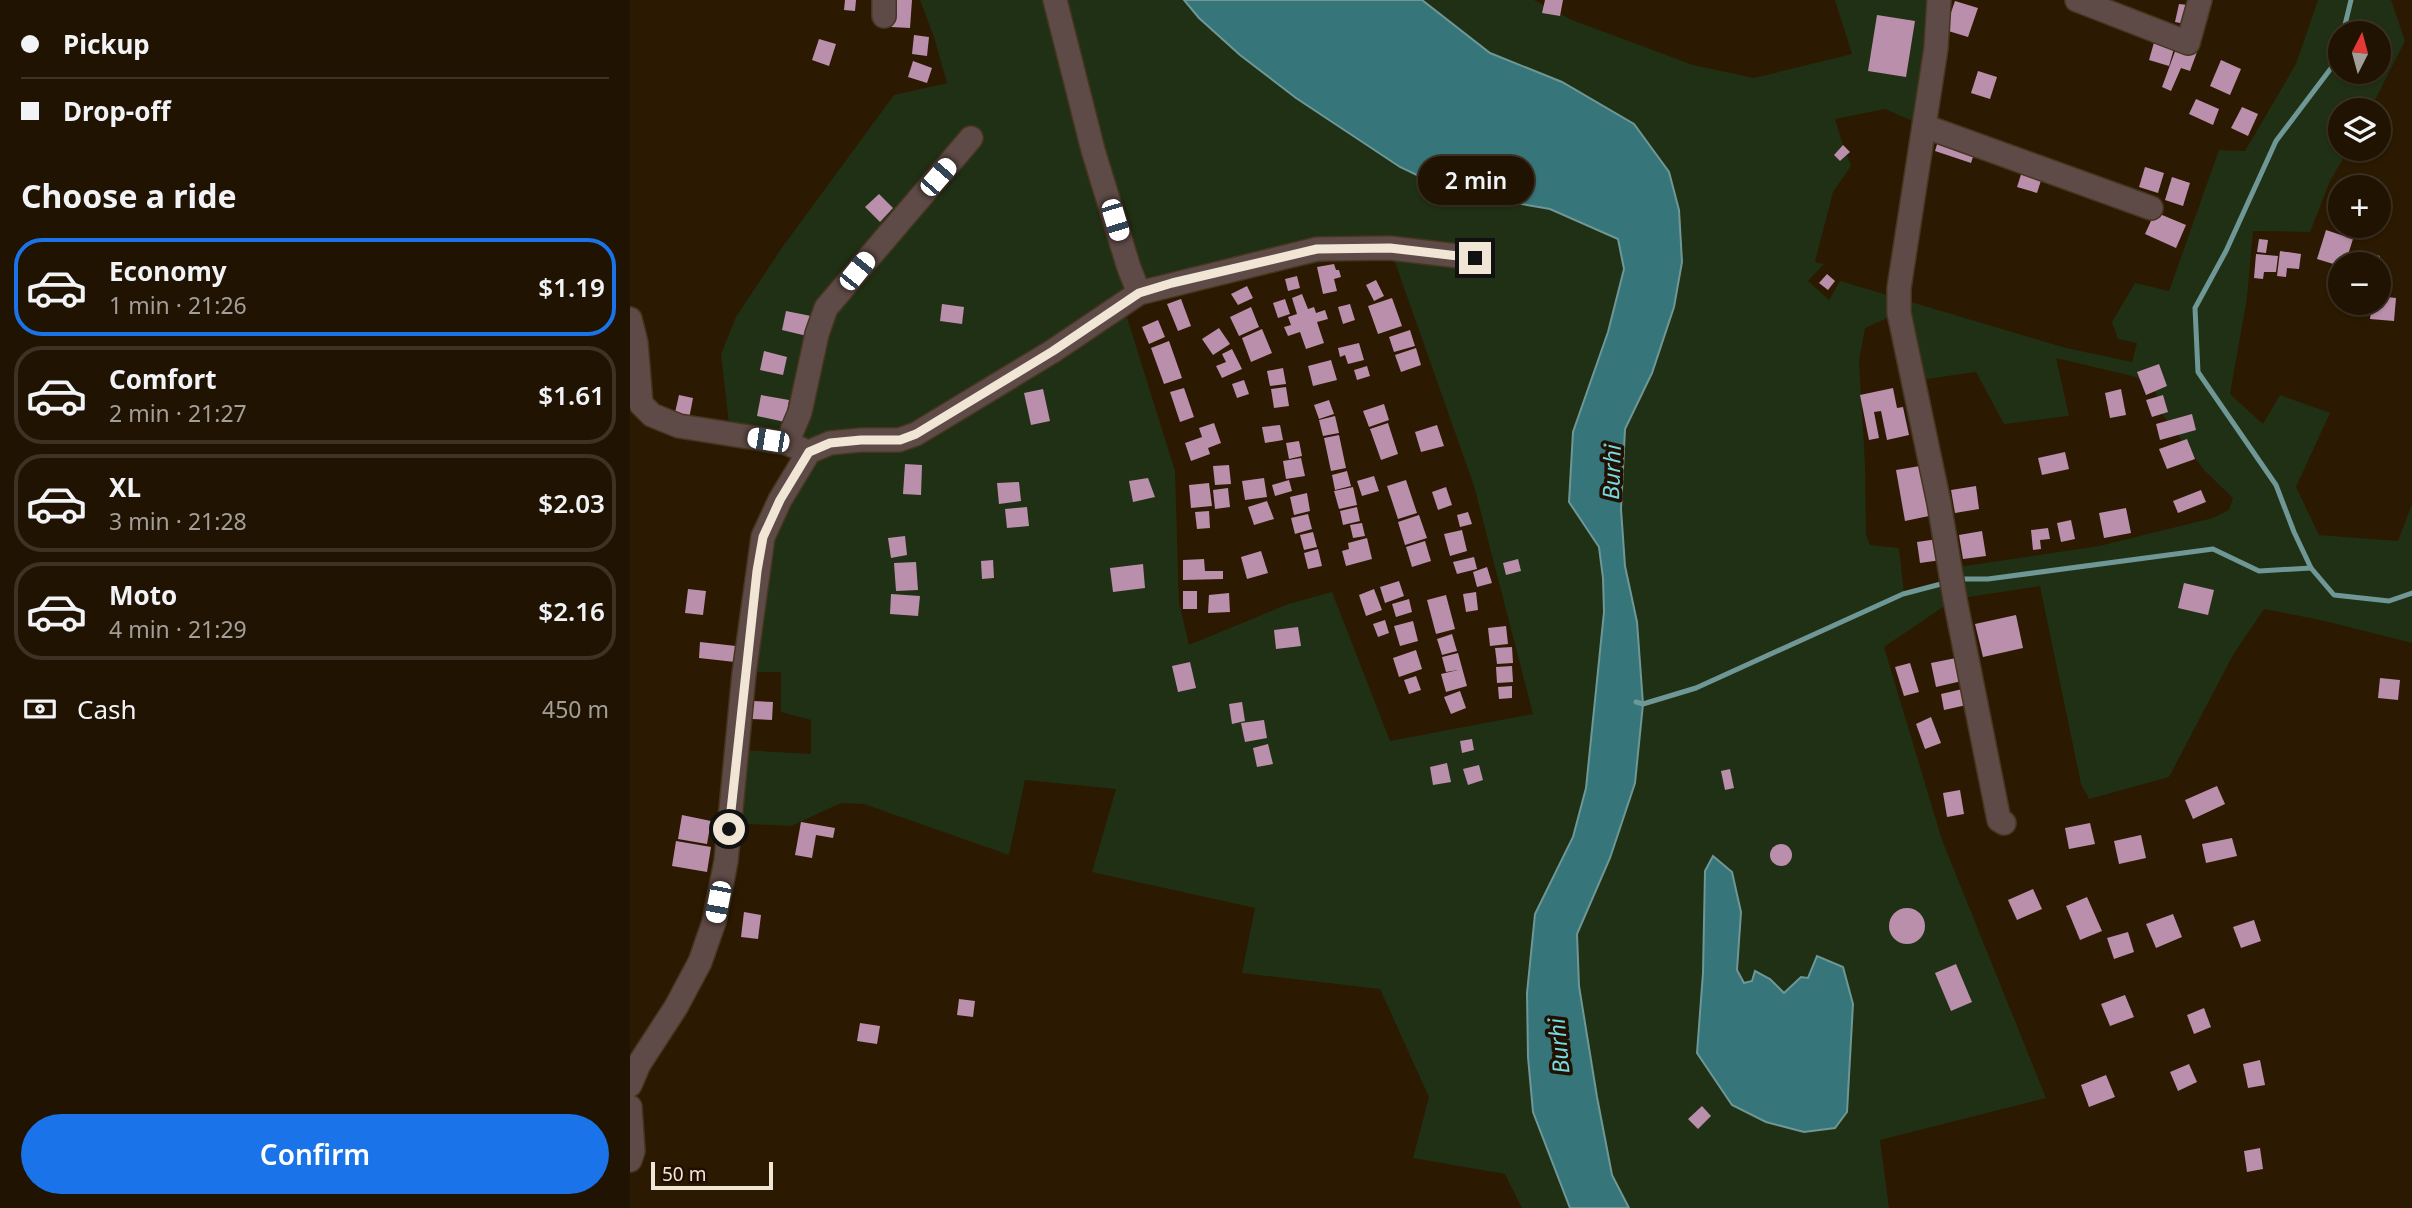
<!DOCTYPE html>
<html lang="en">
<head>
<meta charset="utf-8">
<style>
	body { margin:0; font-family:"Noto Sans",sans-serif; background:#2d2010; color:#f1f3f6; height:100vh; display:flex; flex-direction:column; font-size:26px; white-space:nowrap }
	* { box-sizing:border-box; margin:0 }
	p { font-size:23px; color:#a29e99 }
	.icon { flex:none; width:38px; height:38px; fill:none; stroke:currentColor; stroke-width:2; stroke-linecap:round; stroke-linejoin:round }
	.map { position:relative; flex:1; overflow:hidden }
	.sheet { display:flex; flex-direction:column; background:#201301; width:630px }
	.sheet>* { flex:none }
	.top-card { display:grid; align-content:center; height:154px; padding:0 21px; background:#201301 }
	.needle { width:46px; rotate:6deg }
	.tools { position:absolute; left:1698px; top:21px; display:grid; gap:14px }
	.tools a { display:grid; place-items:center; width:63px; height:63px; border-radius:50%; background:#201301; box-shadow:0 2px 5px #0004,0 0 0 2px #3d3223; font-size:35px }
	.scale { position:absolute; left:21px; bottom:18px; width:122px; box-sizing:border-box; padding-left:7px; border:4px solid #f1e5d6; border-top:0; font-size:19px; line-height:24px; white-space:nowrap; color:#f1e5d6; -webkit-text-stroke:5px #211000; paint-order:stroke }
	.end { position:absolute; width:32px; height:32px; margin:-16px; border:9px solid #f1e5d6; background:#111; box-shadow:0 0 0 4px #111 }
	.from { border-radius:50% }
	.bubble { position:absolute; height:49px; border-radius:24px; background:#201301; box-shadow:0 2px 5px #0004,0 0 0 2px #3d3223; font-size:23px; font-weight:600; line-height:49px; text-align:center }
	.car { position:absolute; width:21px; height:42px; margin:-21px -10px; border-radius:9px; box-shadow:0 0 5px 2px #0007; background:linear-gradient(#fff 24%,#345 0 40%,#fff 0 76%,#345 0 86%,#fff 0) }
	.top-card b { display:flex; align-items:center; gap:24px; height:66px; font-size:26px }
	.top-card b+b { border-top:2px solid #3d3223 }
	.top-card i { width:18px; height:18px; background:#f1f3f6 }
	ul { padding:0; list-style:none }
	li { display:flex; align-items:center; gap:21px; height:98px; margin:0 14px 10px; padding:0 7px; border:4px solid #3d3223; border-radius:28px }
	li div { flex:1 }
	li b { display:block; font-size:26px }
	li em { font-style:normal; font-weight:600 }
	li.current { border-color:#1a73e8 }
	li>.icon { width:63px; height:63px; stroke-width:1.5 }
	h2 { padding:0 21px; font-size:32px; line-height:84px }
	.pay { display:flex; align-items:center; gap:18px; height:77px; padding:0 21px; font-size:26px }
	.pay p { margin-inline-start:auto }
	.primary-button { display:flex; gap:14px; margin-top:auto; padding:14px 21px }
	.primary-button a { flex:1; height:80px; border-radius:42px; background:#1a73e8; color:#fff; font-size:28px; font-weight:600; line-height:80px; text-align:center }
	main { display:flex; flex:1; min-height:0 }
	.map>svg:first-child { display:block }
	.green { fill:#203014; fill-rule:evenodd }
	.water { fill:#36757a; stroke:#6e9796; stroke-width:2 }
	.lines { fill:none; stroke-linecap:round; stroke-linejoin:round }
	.stream { stroke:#6e9796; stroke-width:5 }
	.building { fill:#ba8fac }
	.minor-casing { stroke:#47361f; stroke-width:26 }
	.minor { stroke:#5e4a46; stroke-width:23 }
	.route { stroke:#f1e5d6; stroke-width:9 }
	.labels { text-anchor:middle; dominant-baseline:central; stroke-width:7; stroke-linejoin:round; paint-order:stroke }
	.water-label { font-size:23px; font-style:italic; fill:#76dae2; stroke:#211000 }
</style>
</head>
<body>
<main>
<section class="sheet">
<div class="top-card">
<b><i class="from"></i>Pickup</b>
<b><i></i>Drop-off</b>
</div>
<h2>Choose a ride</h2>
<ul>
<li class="current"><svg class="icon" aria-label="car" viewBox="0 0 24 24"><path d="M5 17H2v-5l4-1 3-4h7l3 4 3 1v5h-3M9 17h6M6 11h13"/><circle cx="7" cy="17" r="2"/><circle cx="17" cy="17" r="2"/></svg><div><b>Economy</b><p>1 min · 21:26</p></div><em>$1.19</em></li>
<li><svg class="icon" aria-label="car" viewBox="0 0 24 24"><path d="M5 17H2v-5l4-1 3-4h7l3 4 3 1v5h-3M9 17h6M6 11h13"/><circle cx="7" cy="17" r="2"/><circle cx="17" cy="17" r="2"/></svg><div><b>Comfort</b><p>2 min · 21:27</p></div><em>$1.61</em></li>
<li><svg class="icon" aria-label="car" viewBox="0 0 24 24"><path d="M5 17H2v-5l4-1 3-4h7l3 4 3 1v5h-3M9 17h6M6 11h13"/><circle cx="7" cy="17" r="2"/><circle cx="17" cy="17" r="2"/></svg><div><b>XL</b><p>3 min · 21:28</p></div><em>$2.03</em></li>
<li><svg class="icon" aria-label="car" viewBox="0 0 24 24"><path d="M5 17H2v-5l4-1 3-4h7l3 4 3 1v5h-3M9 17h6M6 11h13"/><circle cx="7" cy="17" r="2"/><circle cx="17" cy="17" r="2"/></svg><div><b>Moto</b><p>4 min · 21:29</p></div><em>$2.16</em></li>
</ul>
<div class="pay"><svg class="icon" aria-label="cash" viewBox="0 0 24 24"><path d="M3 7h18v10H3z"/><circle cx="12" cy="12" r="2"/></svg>Cash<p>450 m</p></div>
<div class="primary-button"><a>Confirm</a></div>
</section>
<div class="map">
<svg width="1782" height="1208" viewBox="0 0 1782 1208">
	<rect width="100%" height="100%" fill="#2b1901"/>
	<!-- green -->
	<g class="green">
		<path d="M290 0H554L569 18 610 55 666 98 822 192 920 209 988 239 994 269 978 332 943 432 939 502 969 547 973 578 974 611 956 788 943 837 905 914 903 1112 940 1208H892L875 1174 783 1158 799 1097 750 989 612 973 625 908 462 872 486 789 395 780 379 855 234 804 211 803 161 826 102 823 112 750 181 754V720L151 712V672H118L130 557 174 475 185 465 155 451 100 433 91 354 106 317 151 249 264 95 317 83 304 37ZM760 248 844 486 903 714 760 741 702 592 658 604 559 645 549 602 545 471 495 311 516 301 549 292Z"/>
		<path d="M792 0H904L942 20 1063 65 1124 78 1222 54 1205 0H1309L1294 126 1255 109 1205 119 1213 145 1204 155 1210 161 1217 155 1221 166 1203 192 1185 262 1194 264 1178 281 1199 300 1210 281 1436 348 1502 362 1507 343 1488 339 1482 322 1505 283 1539 291 1589 150 1615 151 1666 64 1688 0H1761L1775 41 1740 110H1710V149H1719L1700 181 1680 232 1623 231 1617 298 1600 394 1633 424 1650 395 1700 413 1666 487 1689 535 1768 541 1782 504V643L1695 621 1634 609 1603 655 1539 777 1459 799 1451 784 1410 586 1325 599 1254 647 1312 840 1416 1098 1250 1140 1259 1208H999L982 1175 967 1097 949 986 947 934 980 858 1005 783 1013 704 995 566 991 509 995 429 1022 373 1044 307 1052 262 932 82 860 53ZM1710 33H1748V72H1710ZM1269 313 1283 381 1346 372 1374 424 1439 416 1426 358 1506 377 1526 393 1533 415 1574 470 1603 498 1599 510 1583 518 1469 546 1322 568 1311 584 1274 594 1269 548 1240 545 1236 535 1235 464 1229 361 1235 328Z"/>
	</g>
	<!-- water -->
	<g class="water">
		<path d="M554 0H792L860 53 932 82 1004 124 1039 172 1049 210 1052 262 1044 307 1022 373 995 429 991 509 995 566 1007 622 1013 704 1005 783 980 858 947 934 949 986 967 1097 982 1175 999 1208H940L903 1112 898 1057 897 993 905 914 943 837 956 788 974 612 973 578 969 547 939 502 943 432 978 332 994 269 988 239 920 209 822 192 770 167 666 98 610 55 569 18Z"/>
		<path d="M1083 856 1102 872 1111 912 1107 970 1114 983 1122 981 1125 971 1140 979 1154 993 1171 977 1178 978 1187 956 1213 967 1223 1004 1217 1112 1205 1128 1174 1132 1136 1122 1102 1105 1067 1053 1073 973 1075 871Z"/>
	</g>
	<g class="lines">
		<!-- stream -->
		<g class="stream">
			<path d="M1713 33 1721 0"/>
			<path d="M1681 568 1704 595 1759 601 1782 593"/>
			<path d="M1334 579H1358L1583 549 1629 571 1681 568 1664 532 1646 485 1568 372 1565 308 1596 251 1646 141 1705 63 1710 46"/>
			<path d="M1006 702 1013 704 1066 688 1273 594 1311 584"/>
		</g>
	</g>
	<!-- building -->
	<g class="building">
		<path d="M215 0H226L225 11 214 10Z"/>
		<path d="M263 0H282L280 28 261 27Z"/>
		<path d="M915 0H933L930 16 912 13Z"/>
		<path d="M1325 1 1348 8 1338 37 1315 30Z"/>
		<path d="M1549 4 1558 5 1555 24 1545 22Z"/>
		<path d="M1247 15 1285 21 1276 77 1238 71Z"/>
		<path d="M284 35 299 37 297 56 282 54Z"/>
		<path d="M189 39 206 44 199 66 182 60Z"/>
		<path d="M1525 39 1545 45 1539 66 1519 60Z"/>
		<path d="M1547 46 1567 52 1560 71 1551 68 1541 91 1532 87Z"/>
		<path d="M1591 60 1611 69 1600 95 1580 86Z"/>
		<path d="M283 61 302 68 297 83 278 77Z"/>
		<path d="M1348 71 1367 77 1360 99 1341 93Z"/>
		<path d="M1566 99 1589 109 1583 125 1559 114Z"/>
		<path d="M1612 107 1628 114 1618 136 1601 128Z"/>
		<path d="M1311 131 1348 142 1341 163 1305 151Z"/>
		<path d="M1213 145 1220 152 1210 161 1204 155Z"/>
		<path d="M1396 159 1416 165 1407 193 1387 187Z"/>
		<path d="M1515 167 1534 173 1528 193 1509 187Z"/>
		<path d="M1542 177 1560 183 1553 206 1535 200Z"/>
		<path d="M249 194 263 208 250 222 235 207Z"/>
		<path d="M1525 212 1556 225 1546 248 1515 234Z"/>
		<path d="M1696 230 1723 239 1715 264H1710V266L1687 259Z"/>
		<path d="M1629 239 1638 240 1636 253 1627 252Z"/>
		<path d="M1650 251 1671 254 1669 269 1657 268 1656 277 1647 276Z"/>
		<path d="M1737 253 1750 256 1748 264H1735Z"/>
		<path d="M1626 254 1648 256 1646 272H1634L1633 279 1624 278Z"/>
		<path d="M704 264 706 270H709L711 277 704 279 707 291 693 294 687 267Z"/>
		<path d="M1197 274 1205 281 1198 290 1189 283Z"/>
		<path d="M667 276 670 288 658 291 655 279Z"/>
		<path d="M746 280 754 296 744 301 736 285Z"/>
		<path d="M617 286 623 298 608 305 601 294Z"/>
		<path d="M672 294 678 309 684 307 686 313 695 310 698 319 687 322 694 343 676 349 670 332 658 336 654 327 661 325 658 317 667 314 662 298Z"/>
		<path d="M1748 296 1766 298 1764 321 1740 319 1742 303H1748Z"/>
		<path d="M762 298 772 326 748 334 738 306Z"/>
		<path d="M551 299 561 326 548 331 537 304Z"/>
		<path d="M655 299 660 314 648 318 643 303Z"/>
		<path d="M312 304 334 307 332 324 310 321Z"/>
		<path d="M720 304 725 320 713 324 708 307Z"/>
		<path d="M621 307 629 327 609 336 600 317Z"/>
		<path d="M156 311 181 316 177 336 152 330Z"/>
		<path d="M528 320 535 337 519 344 512 327Z"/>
		<path d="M589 328 600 344 583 355 572 339Z"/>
		<path d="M632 329 642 353 621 362 612 338Z"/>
		<path d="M780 330 785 346 764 352 759 337Z"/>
		<path d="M539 341 552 378 534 384 521 348Z"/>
		<path d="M729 343 734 360 718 364 715 355 710 357 708 348Z"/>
		<path d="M786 348 791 365 771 372 765 355Z"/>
		<path d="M602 349 612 369 592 378 586 366 596 362 592 354Z"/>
		<path d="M134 351 157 357 153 375 130 370Z"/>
		<path d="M701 360 707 380 683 386 678 366Z"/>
		<path d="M1529 364 1537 386 1516 395 1507 372Z"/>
		<path d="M737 366 740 376 727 380 724 370Z"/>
		<path d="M653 368 656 384 640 386 637 371Z"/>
		<path d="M614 380 619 394 607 398 602 384Z"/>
		<path d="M656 387 659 406 644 408 641 389Z"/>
		<path d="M554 388 564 417 550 422 540 392Z"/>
		<path d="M1263 388 1267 408 1273 407 1279 435 1257 440 1251 411 1244 412 1249 438 1239 440 1230 395Z"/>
		<path d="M413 389 420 421 401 425 394 393Z"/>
		<path d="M1491 389 1496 415 1480 418 1475 393Z"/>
		<path d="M49 395 63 398 59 419 44 417Z"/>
		<path d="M131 395 159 400 155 422 127 416Z"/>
		<path d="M1533 395 1538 412 1522 417 1516 400Z"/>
		<path d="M699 400 704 414 689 419 684 405Z"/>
		<path d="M754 404 759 420 739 427 733 411Z"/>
		<path d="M1562 414 1566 430 1530 440 1526 424Z"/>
		<path d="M705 416 709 433 693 436 689 420Z"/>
		<path d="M584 423 591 443 578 448 580 454 561 461 555 443 572 437 569 428Z"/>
		<path d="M758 423 768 454 751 460 740 429Z"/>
		<path d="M650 425 653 440 635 443 632 427Z"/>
		<path d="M807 425 814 446 791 452 785 432Z"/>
		<path d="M709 435 716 468 701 471 694 438Z"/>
		<path d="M1557 439 1565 459 1537 469 1529 449Z"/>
		<path d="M669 441 672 456 659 459 656 443Z"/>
		<path d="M1435 452 1439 469 1412 475 1408 458Z"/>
		<path d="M671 458 675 476 656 479 653 461Z"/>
		<path d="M275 464 292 465 291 495 273 494Z"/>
		<path d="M599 465 601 484 585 485 583 466Z"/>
		<path d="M1290 466 1299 516 1275 521 1266 470Z"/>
		<path d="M717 471 721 486 705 490 702 475Z"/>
		<path d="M744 476 749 491 732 496 727 481Z"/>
		<path d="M518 478 525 497 503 502 499 481Z"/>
		<path d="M634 478 637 497 615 500 612 481Z"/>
		<path d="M659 480 662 491 645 496 642 485Z"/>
		<path d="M776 480 787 513 768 519 757 486Z"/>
		<path d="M389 482 391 501 369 504 367 483Z"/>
		<path d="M579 483 582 506 561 508 559 485Z"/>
		<path d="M1346 486 1349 509 1325 513 1321 490Z"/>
		<path d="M723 487 727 505 709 509 704 491Z"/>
		<path d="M816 487 822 505 808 510 802 492Z"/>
		<path d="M598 488 600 507 585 509 583 490Z"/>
		<path d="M1571 490 1576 502 1548 513 1543 501Z"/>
		<path d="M677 493 680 511 664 515 660 497Z"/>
		<path d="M637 501 644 519 624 525 618 507Z"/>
		<path d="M397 507 399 526 377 528 375 509Z"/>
		<path d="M727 507 730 521 713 525 710 511Z"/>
		<path d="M1496 508 1501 533 1474 538 1469 513Z"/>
		<path d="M579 511 580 528 567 529 565 512Z"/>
		<path d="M838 512 842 524 830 527 827 515Z"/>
		<path d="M678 514 682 529 665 534 661 518Z"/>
		<path d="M789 515 797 538 775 545 768 522Z"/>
		<path d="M1441 520 1445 539 1431 542 1427 523Z"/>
		<path d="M732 523 735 536 723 538 720 525Z"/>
		<path d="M1418 528 1420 539 1410 540 1411 549 1403 550 1401 530Z"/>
		<path d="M832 530 837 551 820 556 814 534Z"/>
		<path d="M1352 531 1356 556 1333 559 1329 535Z"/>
		<path d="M683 532 687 547 674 550 670 535Z"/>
		<path d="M275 536 277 555 261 558 258 538Z"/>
		<path d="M737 538 742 559 716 566 712 551 719 549 718 543Z"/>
		<path d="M1308 539 1311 560 1290 563 1287 542Z"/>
		<path d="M795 541 801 561 782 567 776 547Z"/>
		<path d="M688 549 692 566 678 569 674 553Z"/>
		<path d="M631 551 638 573 617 579 611 557Z"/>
		<path d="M844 557 847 569 827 574 823 562Z"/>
		<path d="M574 559 575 571H593V579L553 580V560Z"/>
		<path d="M888 559 891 571 876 575 873 563Z"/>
		<path d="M363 560 364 578 352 579 351 561Z"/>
		<path d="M286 562 288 590 266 591 264 563Z"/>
		<path d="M513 564 515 588 483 592 480 568Z"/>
		<path d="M857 567 862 583 847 587 843 572Z"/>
		<path d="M769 581 774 596 755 603 750 587Z"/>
		<path d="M1554 583 1584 590 1578 615 1548 608Z"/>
		<path d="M58 589 76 591 73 615 55 613Z"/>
		<path d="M744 589 752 610 736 616 729 595Z"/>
		<rect x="553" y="591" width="14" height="18"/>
		<path d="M846 592 848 610 836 612 833 594Z"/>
		<path d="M599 593 600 612 578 613 579 595Z"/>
		<path d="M261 594 290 596 288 616 260 614Z"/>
		<path d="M816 595 825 629 806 634 797 600Z"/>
		<path d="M779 599 782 612 766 617 762 604Z"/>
		<path d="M1386 615 1393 648 1353 657 1345 624Z"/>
		<path d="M755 620 759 633 748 637 743 624Z"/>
		<path d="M783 621 788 641 770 646 764 626Z"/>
		<path d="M876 626 878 644 860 646 858 628Z"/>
		<path d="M668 627 671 646 646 649 644 630Z"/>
		<path d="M822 634 827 651 812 655 807 639Z"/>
		<path d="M70 642 106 646 105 662 69 658Z"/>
		<path d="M882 647 883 663 867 664 865 648Z"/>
		<path d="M786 650 792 669 769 677 763 658Z"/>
		<path d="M828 653 837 686 816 692 811 674 828 670 816 672 812 657Z"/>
		<path d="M1331 657 1336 680 1306 687 1301 663Z"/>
		<path d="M560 662 566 688 548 692 542 666Z"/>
		<path d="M1280 663 1289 692 1274 696 1265 667Z"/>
		<path d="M882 666 883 682 867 683 866 667Z"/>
		<path d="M786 676 791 690 779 694 774 680Z"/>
		<path d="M1750 678 1770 680 1768 700 1748 698Z"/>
		<path d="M882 686V698L869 699 868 687Z"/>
		<path d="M1337 688 1341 704 1314 710 1311 694Z"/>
		<path d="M830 691 836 708 821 714 814 697Z"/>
		<path d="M123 701 143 702 142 720 122 719Z"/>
		<path d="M612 702 615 721 602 724 599 704Z"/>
		<path d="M1301 717 1311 743 1295 749 1286 724Z"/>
		<path d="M634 720 637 738 615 742 611 723Z"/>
		<path d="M842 739 844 750 832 753 830 741Z"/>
		<path d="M638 744 643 764 627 767 623 748Z"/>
		<path d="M817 763 821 782 803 785 800 767Z"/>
		<path d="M849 765 853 780 838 785 833 769Z"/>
		<path d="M1100 769 1104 788 1095 790 1091 771Z"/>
		<path d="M1587 786 1595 804 1563 819 1555 800Z"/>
		<path d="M1330 790 1334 814 1317 817 1313 793Z"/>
		<path d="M52 815 81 821 77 844 48 839Z"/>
		<path d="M171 822 205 828 203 838 186 835 182 858 165 855Z"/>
		<path d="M1460 823 1465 844 1439 849 1435 828Z"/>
		<path d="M1511 835 1516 858 1489 864 1484 841Z"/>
		<path d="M1602 838 1607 856 1576 863 1572 844Z"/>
		<path d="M46 841 81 847 77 872 42 866Z"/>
		<circle cx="1151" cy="855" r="11"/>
		<path d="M1403 889 1412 909 1387 920 1378 900Z"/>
		<path d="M1457 897 1472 931 1450 940 1436 906Z"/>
		<circle cx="1277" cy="926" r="18"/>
		<path d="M114 912 131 915 128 939 111 937Z"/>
		<path d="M1543 914 1552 937 1526 948 1516 924Z"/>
		<path d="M1624 920 1631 941 1611 948 1603 927Z"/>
		<path d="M1498 932 1504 952 1484 959 1477 938Z"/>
		<path d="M1326 964 1342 1002 1321 1011 1305 973Z"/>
		<path d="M1495 995 1504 1017 1480 1026 1471 1004Z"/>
		<path d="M329 999 345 1001 343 1017 327 1015Z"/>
		<path d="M1574 1008 1581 1027 1564 1034 1557 1015Z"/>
		<path d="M230 1023 250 1026 247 1044 227 1041Z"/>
		<path d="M1630 1060 1635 1085 1618 1088 1613 1064Z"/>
		<path d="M1559 1064 1567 1082 1548 1091 1540 1072Z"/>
		<path d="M1476 1075 1485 1097 1459 1107 1451 1085Z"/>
		<path d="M1072 1106 1081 1116 1068 1129 1058 1119Z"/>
		<path d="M1630 1148 1633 1169 1617 1172 1614 1151Z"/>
	</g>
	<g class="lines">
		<!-- minor casing -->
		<g class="minor-casing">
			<g id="minor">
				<path d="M254 0V16"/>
				<path d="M425 0 463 150 499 268 509 293"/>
				<path d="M1309 0 1306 48 1269 288V313L1309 503 1325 599 1369 820 1374 823"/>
				<path d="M1447 0 1558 43 1570 0"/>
				<path d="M1294 126 1521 208"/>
				<path d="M0 319 6 343 11 404 22 415 49 426 157 443 171 449"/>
				<path d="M157 443 170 412 187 334 196 308 341 138"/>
				<path d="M0 1085 9 1064 46 1007 70 962 84 922 96 861 114 674 133 537 150 500 179 452 200 443 231 440H269L286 434 423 351 509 293 687 249 760 248 845 258"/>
				<path d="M0 1107 3 1151 0 1160"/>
			</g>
		</g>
		<!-- minor -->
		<use href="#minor" class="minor"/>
	</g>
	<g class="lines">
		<!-- route -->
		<path class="route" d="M99 829 127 571 133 537 150 500 179 452 200 443 231 440H270L286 434 423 351 509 293 542 283 687 249 760 248 845 258"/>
	</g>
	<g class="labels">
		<!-- water labels -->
		<g class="water-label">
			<text transform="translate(981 472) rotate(-88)">Burhi</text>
			<text transform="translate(928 1046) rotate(-95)">Burhi</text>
		</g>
	</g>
</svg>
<div class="tools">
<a><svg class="needle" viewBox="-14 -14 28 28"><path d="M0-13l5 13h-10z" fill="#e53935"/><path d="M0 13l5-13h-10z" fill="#a29e99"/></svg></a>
<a><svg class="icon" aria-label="layers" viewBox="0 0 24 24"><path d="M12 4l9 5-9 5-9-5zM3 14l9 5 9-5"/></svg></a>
<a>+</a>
<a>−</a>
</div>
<div class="scale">50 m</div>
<i class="end from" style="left:99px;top:829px"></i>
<i class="end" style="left:845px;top:258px"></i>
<div class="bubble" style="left:788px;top:156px;width:116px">2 min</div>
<i class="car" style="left:308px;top:177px;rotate:41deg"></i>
<i class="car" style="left:485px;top:220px;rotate:163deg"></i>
<i class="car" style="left:227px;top:271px;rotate:39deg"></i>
<i class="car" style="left:138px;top:440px;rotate:279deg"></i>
<i class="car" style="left:88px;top:902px;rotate:191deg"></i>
</div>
</main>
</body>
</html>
